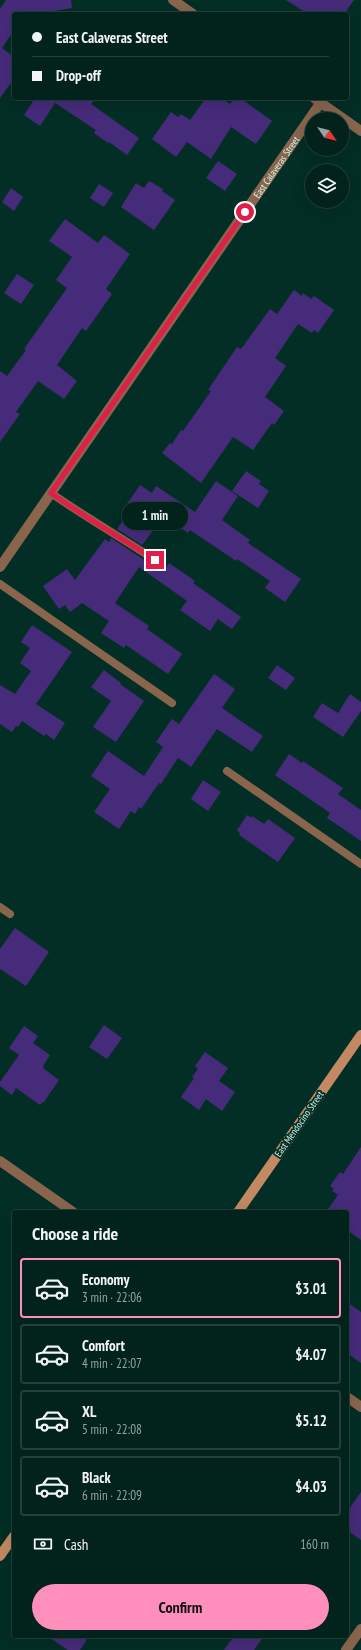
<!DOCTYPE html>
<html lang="en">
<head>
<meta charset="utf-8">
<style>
	body { margin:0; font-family:"PT Sans Narrow",sans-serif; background:#102f29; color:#f1f3f6; height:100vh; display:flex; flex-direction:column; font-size:15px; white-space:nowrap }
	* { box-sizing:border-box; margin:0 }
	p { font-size:13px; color:#96a4a3 }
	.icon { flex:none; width:22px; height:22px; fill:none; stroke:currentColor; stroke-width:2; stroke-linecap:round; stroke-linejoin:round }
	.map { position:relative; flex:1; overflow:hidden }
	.details { position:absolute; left:12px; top:1210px; width:337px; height:428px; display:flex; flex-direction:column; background:#02221c; border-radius:4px; box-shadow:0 4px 16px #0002,0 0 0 1px #233f3b }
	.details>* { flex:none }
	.hud { position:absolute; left:12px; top:12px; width:337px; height:88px; border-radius:4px; box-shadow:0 4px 16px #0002,0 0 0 1px #233f3b; display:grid; align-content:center; height:88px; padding:0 20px; background:#02221c }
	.needle { width:26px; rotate:125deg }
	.tools { position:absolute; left:305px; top:112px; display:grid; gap:8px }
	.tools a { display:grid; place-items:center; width:44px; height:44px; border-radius:50%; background:#02221c; box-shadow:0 4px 16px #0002,0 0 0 1px #233f3b; font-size:20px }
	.end { position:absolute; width:18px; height:18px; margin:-9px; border:5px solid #e11d48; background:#fff; box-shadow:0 0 0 2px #fff }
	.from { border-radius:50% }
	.bubble { position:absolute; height:28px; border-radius:14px; background:#02221c; box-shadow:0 4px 16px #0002,0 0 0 1px #233f3b; font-size:13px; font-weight:800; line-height:28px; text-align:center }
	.hud b { display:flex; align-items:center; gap:14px; height:38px; font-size:15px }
	.hud b+b { border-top:1px solid #233f3b }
	.hud i { width:10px; height:10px; background:#f1f3f6 }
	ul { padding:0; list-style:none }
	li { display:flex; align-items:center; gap:12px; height:60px; margin:0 8px 6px; padding:0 12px; border:2px solid #233f3b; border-radius:4px }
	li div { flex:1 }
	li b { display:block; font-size:15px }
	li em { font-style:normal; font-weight:800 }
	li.active { border-color:#fe8ebc }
	li>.icon { width:36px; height:36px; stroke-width:1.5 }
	h2 { padding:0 20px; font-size:18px; line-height:48px }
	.pay { display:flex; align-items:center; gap:10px; height:44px; padding:0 20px; font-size:15px }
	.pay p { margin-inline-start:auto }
	.action { display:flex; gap:8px; margin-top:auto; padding:8px 20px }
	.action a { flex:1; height:46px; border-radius:24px; background:#fe8ebc; color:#111; font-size:16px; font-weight:800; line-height:46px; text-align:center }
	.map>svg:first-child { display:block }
	.building { fill:#462b7a }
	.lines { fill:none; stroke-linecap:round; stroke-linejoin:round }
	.lane { stroke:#89654e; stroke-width:8 }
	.street { stroke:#89654e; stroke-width:10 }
	.secondary { stroke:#c28962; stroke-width:10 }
	.route { stroke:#e11d48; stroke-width:5 }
	.labels { text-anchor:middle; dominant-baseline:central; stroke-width:3.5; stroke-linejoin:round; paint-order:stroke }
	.street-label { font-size:10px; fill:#d2f6eb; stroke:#032e25 }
</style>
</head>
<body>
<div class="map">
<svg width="361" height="1650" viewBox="0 0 361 1650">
	<rect width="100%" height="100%" fill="#032e25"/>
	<!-- building -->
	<g class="building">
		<path d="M6 0H71L72 8 37 14H14V30L2 48 14 57V79L0 98V9Z"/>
		<path d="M286 0H354L344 14H308Z"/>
		<path d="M35 98H96L91 104 139 138 127 155 109 142 108 143 94 133 96 130 55 103 40 126 24 115Z"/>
		<path d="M206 98H221L230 104 234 98H240L272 121 256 144 231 127 211 159 187 142 176 157 152 139 171 112 178 117 181 114 190 120Z"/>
		<path d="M218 161 237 174 225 191 206 178Z"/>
		<path d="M149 181 163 189 162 191 175 200 154 230 121 207 136 183 144 188Z"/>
		<path d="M99 184 113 193 104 207 90 198Z"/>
		<path d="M11 188 23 197 14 211 2 202Z"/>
		<path d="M65 219 98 243 104 235 130 254 106 289 112 294 86 331 82 328 57 365 77 381 64 399 38 381 16 412 20 414 0 442V371L7 376 26 350 24 349 67 288 56 280 72 257 49 241Z"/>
		<path d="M17 274 34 285 21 304 4 293Z"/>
		<path d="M294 290 302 296 303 293 311 299 314 296 334 310 318 333 314 330 312 333 298 324 275 358 286 366 265 397 284 411 274 425 272 423 253 450 233 437 201 483 162 453 170 443 172 444 181 430 183 431 211 391 208 390 237 347 241 349 270 309 277 314Z"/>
		<path d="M246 471 261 481 259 484 269 491 258 508 232 491Z"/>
		<path d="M216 481 238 496 222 520 250 540 248 543 301 579 285 602 265 588 270 581 237 559 236 561 190 530 188 533 178 526 173 529 161 520 142 545 117 529 127 515 122 511 140 485 152 493 156 486 195 512Z"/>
		<path d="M111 538 152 565 159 564 166 568 169 563 195 581 193 583 241 617 232 629 218 619 210 631 180 610 187 601 139 567 115 603 149 626 147 629 182 654 168 674 126 645 124 648 101 633 109 621 82 603 70 612 65 605 59 609 43 586 67 569 75 580 105 539 109 542Z"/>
		<path d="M32 625 72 652 36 704 65 723 54 740 46 734 44 736 22 721 18 727 16 726 12 732 0 724V685L15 694 31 671 20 663 30 648 21 642Z"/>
		<path d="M277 665 295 678 286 690 268 678Z"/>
		<path d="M104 670 121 683 120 684 144 701 116 742 93 727 111 701 91 687Z"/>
		<path d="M214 674 235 689 222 708 263 736 252 752 217 729 191 767 178 758 161 784 159 783 141 809 139 807 135 814 131 811 119 829 94 812 110 789 91 776 108 751 144 776 163 747 156 742 172 719 179 724Z"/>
		<path d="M350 694 361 702V711L343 737 313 717 322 703 338 713Z"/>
		<path d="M289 754 302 763 303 761 343 788 338 794 361 810V841L327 818 330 813 275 775Z"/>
		<path d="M203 780 221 792 208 811 191 799Z"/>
		<path d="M247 815 251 818 252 816 264 824 268 819 295 838 278 862 239 835 240 833 237 830Z"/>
		<path d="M15 928 49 952 26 986 0 969V949Z"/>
		<path d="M104 1025 122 1038 107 1059 89 1047Z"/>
		<path d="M24 1026 38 1036 33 1043 50 1055 43 1066H44L43 1068 59 1080 44 1102H43L40 1105 16 1088 12 1095 0 1086V1082L19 1055 9 1048Z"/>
		<path d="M205 1052 228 1068 219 1081 235 1092 222 1111 206 1099 199 1110 181 1097 194 1078 192 1077 198 1069 195 1066Z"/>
		<path d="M361 1147V1240L347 1230V1212H326L338 1195 332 1191 334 1189 330 1186 340 1172 343 1174Z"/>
		<path d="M347 1302 361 1312V1363L347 1353Z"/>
		<path d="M361 1492V1540L347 1530V1512Z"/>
		<path d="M47 1636H89L80 1650H68Z"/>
		<path d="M234 1636H264L254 1650H224Z"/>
	</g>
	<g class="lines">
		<!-- lane -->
		<g class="lane">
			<path d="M51 493C85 517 121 537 155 560"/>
			<path d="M0 584 172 703"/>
			<path d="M227 771 361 864"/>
			<path d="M0 907 10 914"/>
		</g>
		<!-- street -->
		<g class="street">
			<path d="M173 0 193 14"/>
			<path d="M314 98 361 131"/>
			<path id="s1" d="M0 567 321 102"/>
			<path d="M0 1161 73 1212"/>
			<path d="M347 1397 361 1407"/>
			<path d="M346 1650 361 1629"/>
		</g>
		<!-- secondary -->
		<g class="secondary">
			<path d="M238 1212 361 1035"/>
			<path d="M0 1556 14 1536"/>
		</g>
	</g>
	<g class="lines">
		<!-- route -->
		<path class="route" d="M155 560C120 537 84 517 51 493L245 212"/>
	</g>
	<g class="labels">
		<!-- street labels -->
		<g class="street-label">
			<text stroke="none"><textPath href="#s1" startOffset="486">East Calaveras Street</textPath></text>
			<text transform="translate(299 1124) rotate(-55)">East Mendocino Street</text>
		</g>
	</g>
</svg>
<div class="tools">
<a><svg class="needle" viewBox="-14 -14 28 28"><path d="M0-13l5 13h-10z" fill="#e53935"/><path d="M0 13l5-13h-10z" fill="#96a4a3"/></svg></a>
<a><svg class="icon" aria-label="layers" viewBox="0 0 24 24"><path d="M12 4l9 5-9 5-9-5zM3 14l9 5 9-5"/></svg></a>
</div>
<i class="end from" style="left:245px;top:212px"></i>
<i class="end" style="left:155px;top:560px"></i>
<div class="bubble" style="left:122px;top:502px;width:66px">1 min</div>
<div class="hud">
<b><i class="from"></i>East Calaveras Street</b>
<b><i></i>Drop-off</b>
</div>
<section class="details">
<h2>Choose a ride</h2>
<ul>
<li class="active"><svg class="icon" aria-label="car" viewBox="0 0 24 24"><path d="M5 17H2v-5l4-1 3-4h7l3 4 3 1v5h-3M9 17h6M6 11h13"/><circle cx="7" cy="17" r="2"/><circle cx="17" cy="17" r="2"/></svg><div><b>Economy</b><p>3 min · 22:06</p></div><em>$3.01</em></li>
<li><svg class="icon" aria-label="car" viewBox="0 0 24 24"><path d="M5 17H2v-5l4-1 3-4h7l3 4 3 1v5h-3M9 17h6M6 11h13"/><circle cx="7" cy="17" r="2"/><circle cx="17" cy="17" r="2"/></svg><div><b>Comfort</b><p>4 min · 22:07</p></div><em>$4.07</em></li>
<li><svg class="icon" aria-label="car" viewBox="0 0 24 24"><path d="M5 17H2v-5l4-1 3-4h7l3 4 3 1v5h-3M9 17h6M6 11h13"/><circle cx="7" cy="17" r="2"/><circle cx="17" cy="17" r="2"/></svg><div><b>XL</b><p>5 min · 22:08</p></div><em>$5.12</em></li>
<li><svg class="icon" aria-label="car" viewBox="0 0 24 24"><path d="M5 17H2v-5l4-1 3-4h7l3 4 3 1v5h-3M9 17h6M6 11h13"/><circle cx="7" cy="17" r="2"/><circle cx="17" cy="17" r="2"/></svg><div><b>Black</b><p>6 min · 22:09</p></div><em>$4.03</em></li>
</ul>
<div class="pay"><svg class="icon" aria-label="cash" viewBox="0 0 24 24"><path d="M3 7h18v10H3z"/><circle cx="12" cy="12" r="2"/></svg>Cash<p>160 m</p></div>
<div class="action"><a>Confirm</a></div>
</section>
</div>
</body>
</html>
